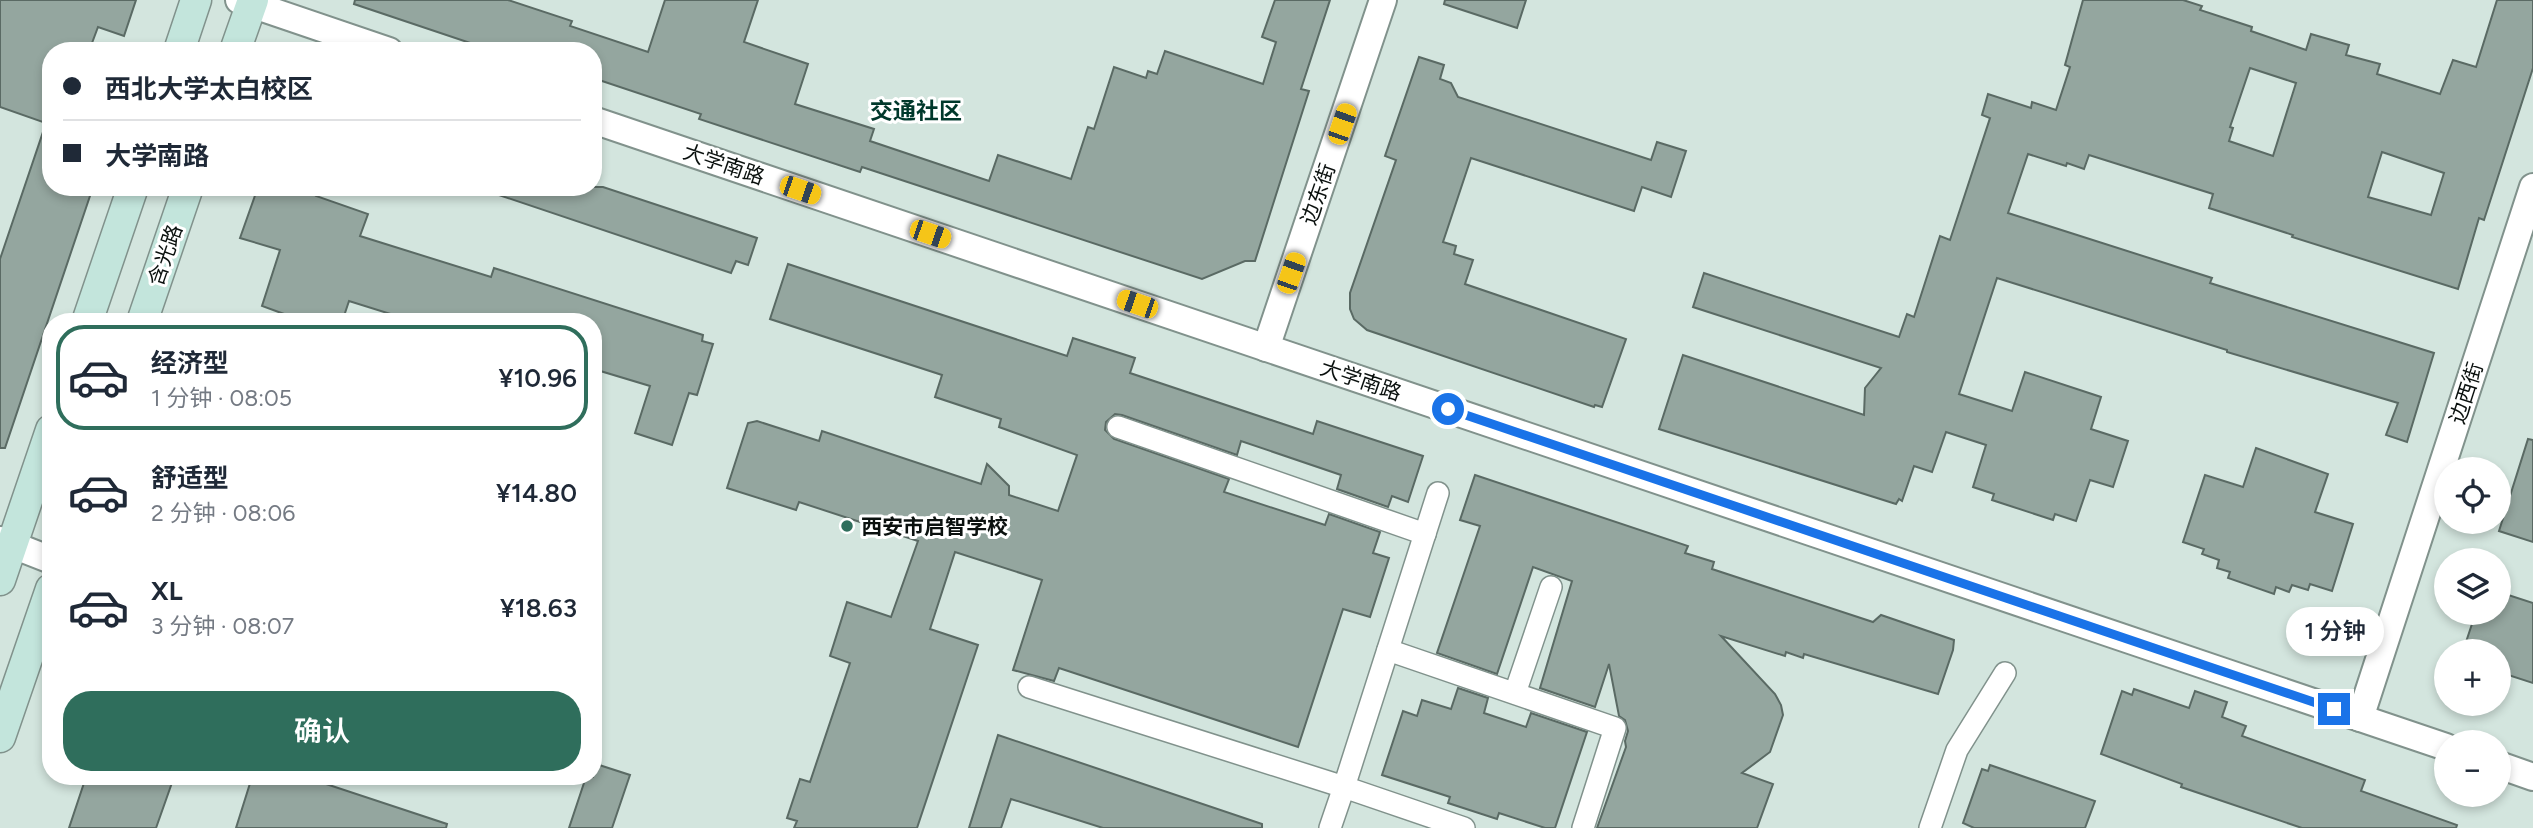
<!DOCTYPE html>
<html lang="zh">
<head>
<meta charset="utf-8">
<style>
	body { margin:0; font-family:Figtree,"Noto Sans SC",sans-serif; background:#f6f6f7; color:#1f2937; height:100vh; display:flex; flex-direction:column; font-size:26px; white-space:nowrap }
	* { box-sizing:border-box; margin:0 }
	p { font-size:23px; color:#747a83 }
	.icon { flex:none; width:38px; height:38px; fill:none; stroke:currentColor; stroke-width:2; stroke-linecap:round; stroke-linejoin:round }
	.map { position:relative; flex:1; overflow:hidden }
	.sheet { position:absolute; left:42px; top:313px; width:560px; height:472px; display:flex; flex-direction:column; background:#fff; border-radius:28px; box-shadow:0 4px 10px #0003 }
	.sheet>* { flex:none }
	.hud { position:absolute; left:42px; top:42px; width:560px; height:154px; border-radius:28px; box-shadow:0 4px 10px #0003; display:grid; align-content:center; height:154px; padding:0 21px; background:#fff }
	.tools { position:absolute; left:2434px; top:457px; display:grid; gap:14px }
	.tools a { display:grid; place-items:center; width:77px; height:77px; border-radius:50%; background:#fff; box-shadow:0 4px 10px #0003; font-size:35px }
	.end { position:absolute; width:32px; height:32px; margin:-16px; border:9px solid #1a73e8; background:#fff; box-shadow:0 0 0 4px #fff }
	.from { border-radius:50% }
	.bubble { position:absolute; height:49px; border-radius:24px; background:#fff; box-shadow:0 4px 10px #0003; font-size:23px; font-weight:600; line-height:49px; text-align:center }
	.car { position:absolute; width:21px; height:42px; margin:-21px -10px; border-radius:9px; box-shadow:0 0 5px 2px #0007; background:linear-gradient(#f5c518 24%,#345 0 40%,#f5c518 0 76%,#345 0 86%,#f5c518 0) }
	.hud b { display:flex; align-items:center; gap:24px; height:66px; font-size:26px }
	.hud b+b { border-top:2px solid #e0e1e3 }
	.hud i { width:18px; height:18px; background:#1f2937 }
	ul { padding:12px 0 0; list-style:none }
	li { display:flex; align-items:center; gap:21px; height:105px; margin:0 14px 10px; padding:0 7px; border:4px solid transparent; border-radius:28px }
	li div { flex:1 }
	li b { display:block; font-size:26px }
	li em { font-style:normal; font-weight:600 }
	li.active { border-color:#2f6e5c }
	li>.icon { width:63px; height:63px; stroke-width:1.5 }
	.primary-button { display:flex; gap:14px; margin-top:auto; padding:14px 21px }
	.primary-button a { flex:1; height:80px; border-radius:28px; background:#2f6e5c; color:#fff; font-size:28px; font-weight:600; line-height:80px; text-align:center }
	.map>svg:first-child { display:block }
	.building { fill:#94a69f; stroke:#5a6a64; stroke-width:2; fill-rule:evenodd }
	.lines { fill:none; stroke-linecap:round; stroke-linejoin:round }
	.minor-casing { stroke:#81928c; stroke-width:24 }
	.tertiary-casing { stroke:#81928c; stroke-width:30 }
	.secondary-casing { stroke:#81928c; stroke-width:33 }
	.minor { stroke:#fff; stroke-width:21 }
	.tertiary { stroke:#fff; stroke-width:26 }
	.secondary { stroke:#c3e5dc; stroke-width:30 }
	.route { stroke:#1a73e8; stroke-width:9 }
	.poi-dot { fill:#2f6e5c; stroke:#fff; stroke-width:2.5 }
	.labels { text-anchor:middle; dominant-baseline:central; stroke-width:6; stroke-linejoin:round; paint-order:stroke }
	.street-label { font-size:21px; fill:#0a100e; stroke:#fff }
	.poi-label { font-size:21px; font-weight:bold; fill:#0a100e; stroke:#fff; text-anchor:start }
	.neighbourhood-label { font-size:23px; font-weight:bold; fill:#00382b; stroke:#fff }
</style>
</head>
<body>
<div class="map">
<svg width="2533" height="828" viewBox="0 0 2533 828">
	<rect width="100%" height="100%" fill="#d3e5de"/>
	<!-- building -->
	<g class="building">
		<path d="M0 0H136L124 36 98 27 89 51H51V187H93L5 448H0V259L46 123 0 107Z"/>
		<path d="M355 0H508L572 21 570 26 648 52 665 0H758L744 42 808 64 795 104 874 129 870 141 989 181 998 155 1071 179 1088 127 1094 129 1114 67 1146 78 1148 71 1157 74 1165 51 1263 84 1276 42 1262 37 1275 0H1330L1301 89 1309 91 1255 261H1245L1202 279 862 167 860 172 699 119 701 114 593 78V51H494L354 4Z"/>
		<path d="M1445 0H1526L1517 28 1444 4Z"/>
		<path d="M2083 0H2183L2202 6 2200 10 2252 27 2251 31 2306 50 2311 34 2349 45 2346 55 2380 64 2377 74 2440 94 2453 60 2476 67 2497 0H2533V68L2484 220 2479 218 2458 289 2292 237 2293 235 2209 208 2213 194 2089 155 2084 169 2067 163 2066 166 2028 154 2008 213 2212 278 2210 283 2434 353 2407 442 2386 435 2398 403 2227 352V350L1997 278 1959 394 2012 411 2025 372 2101 397 2091 429 2128 441 2113 487 2090 480 2076 521 2055 514 2053 520 1992 500 1994 494 1973 487 1986 445 1946 432 1932 472 1914 466 1902 501 1899 499 1896 504 1659 429 1683 355 1864 415 1865 388 1881 368 1693 307 1704 273 1899 337 1907 314 1914 317 1940 236 1950 240 1990 118 1982 115 1988 94 2031 108 2032 102 2056 110 2070 67 2065 65ZM2250 68 2296 83 2273 156 2229 141 2233 128 2230 127ZM2382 152 2444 173 2431 215 2368 197Z"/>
		<path d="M1419 57 1444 65 1440 79 1451 83 1458 97 1651 160 1657 142 1686 151 1671 197 1642 187 1634 211 1471 158 1443 242 1456 246 1454 254 1473 260 1465 284 1626 339 1602 407 1595 405 1594 407 1367 330 1354 319 1350 309V293L1396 160 1385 156Z"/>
		<path d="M258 187H319L316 196 368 214 360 236 491 277 494 268 703 335 702 341 713 344 697 395 689 393 672 445 635 433 650 386 597 370 599 364 593 362V322H416L349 301 342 322H282L284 314 262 306 280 250 240 238Z"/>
		<path d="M488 187H603L757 238 748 265 736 261 731 273 487 191Z"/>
		<path d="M788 264 1067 356 1073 338 1135 358 1130 373 1313 434 1317 421 1423 456 1408 502 1392 496 1388 507 1337 489 1341 475 1241 441 1237 455 1122 415 1115 414 1106 422 1105 430 1114 439 1229 479 1224 492 1325 525 1329 514 1380 532 1373 553 1389 558 1370 617 1343 609 1298 747 1059 668 1054 681 1013 670 1042 580 955 552 930 629 978 645 917 828H794L797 821 787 818 800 779 810 782 850 663 830 656 847 602 891 617 918 541 799 502 796 510 727 488 748 423 757 421 819 441 822 431 981 484 987 464 1009 486V495L1058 511 1077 455 999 427 1001 419 935 397 942 375 770 319Z"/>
		<path d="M2528 439 2533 440V542L2499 531Z"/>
		<path d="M2256 448 2328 474 2315 512 2353 524 2332 591 2310 584 2308 590 2292 585 2289 592 2276 587 2274 594 2228 578 2230 572 2217 568 2219 560 2202 554 2204 549 2183 542 2205 475 2243 487Z"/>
		<path d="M1475 475 1688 546 1685 553 1714 562 1712 569 1873 622 1881 615 1954 640 1953 650 1938 694 1804 654 1803 658 1786 652 1785 656 1721 636 1775 694 1781 705 1783 715 1770 752 1742 773 1773 784 1757 828H1597L1626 747 1625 741 1628 731 1625 720 1619 716 1609 664 1595 707 1540 688 1572 581 1533 567 1497 674 1437 653 1480 526 1460 520Z"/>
		<path d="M2499 592 2533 603V683L2499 672V651H2463L2476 612H2499Z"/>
		<path d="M1458 688 1488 698 1484 713 1526 727 1531 713 1587 732 1555 828H1545L1499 813 1497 819 1448 803 1450 797 1382 775 1403 711 1417 716 1422 700 1451 709Z"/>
		<path d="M2134 689 2189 708 2195 691 2227 702 2222 717 2246 726 2242 736 2365 780 2361 791 2457 825 2456 828H2302L2181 787 2182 784 2101 754 2122 691 2132 695Z"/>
		<path d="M998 735 1262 824V828H1103L1011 799 1001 828H969Z"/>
		<path d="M593 763 630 775 612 828H569L586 777H593Z"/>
		<path d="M1990 765 2095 801 2085 828H1974L1963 823 1982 769 1988 771Z"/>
		<path d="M86 777H174L156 828H69Z"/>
		<path d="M252 777H305L447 824 446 828H236Z"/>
	</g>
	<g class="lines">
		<!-- minor casing -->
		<g class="minor-casing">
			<g id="minor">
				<path d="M1118 427 1425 534"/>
				<path d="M1388 650 1615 728 1583 828"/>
				<path d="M1029 687 1344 787 1438 493"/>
				<path d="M1515 693 1551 587"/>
				<path d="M1330 828 1344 787 1464 828"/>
				<path d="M1930 828 1957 750 2005 673"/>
			</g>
		</g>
		<!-- tertiary casing -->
		<g class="tertiary-casing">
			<g id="tertiary">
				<path d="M239 0 389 51"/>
				<path d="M593 120 2446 747"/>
				<path d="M1266 348 1383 0"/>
				<path d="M0 540 51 560"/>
				<path d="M2360 718 2533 187"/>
				<path d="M2499 765 2533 777"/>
			</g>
		</g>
		<!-- secondary casing -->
		<g class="secondary-casing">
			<g id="secondary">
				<path d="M179 51 196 0"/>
				<path d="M235 51 253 0"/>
				<path d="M87 322 133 187"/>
				<path d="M142 322 188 187"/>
				<path d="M0 580 51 430"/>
				<path d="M0 737 51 589"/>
			</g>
		</g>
		<!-- minor -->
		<use href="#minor" class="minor"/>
		<!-- tertiary -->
		<use href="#tertiary" class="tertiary"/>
		<!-- secondary -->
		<use href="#secondary" class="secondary"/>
	</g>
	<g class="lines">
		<!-- route -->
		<path class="route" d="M1448 409 2334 709"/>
	</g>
	<!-- markers -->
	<circle class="poi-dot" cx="847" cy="526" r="7"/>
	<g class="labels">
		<!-- street labels -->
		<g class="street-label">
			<text transform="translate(724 164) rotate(19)">大学南路</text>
			<text transform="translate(1318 194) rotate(-71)">边东街</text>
			<text transform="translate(165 255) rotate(-71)">含光路</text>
			<text transform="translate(1361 380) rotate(19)">大学南路</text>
			<text transform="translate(2466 393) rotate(-72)">边西街</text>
		</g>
		<!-- poi labels -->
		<g class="poi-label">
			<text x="861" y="526">西安市启智学校</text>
		</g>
		<!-- neighbourhood labels -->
		<g class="neighbourhood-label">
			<text x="916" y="111">交通社区</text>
		</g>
	</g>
</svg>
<div class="tools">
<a><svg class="icon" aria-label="locate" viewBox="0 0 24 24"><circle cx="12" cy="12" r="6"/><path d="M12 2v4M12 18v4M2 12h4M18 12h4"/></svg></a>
<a><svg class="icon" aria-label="layers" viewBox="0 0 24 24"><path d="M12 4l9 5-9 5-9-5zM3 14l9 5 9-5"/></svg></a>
<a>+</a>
<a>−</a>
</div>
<i class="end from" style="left:1448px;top:409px"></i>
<i class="end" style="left:2334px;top:709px"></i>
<div class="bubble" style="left:2286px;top:607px;width:98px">1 分钟</div>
<i class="car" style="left:1342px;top:124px;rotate:19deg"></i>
<i class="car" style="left:800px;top:190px;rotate:109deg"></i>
<i class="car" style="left:930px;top:234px;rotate:109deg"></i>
<i class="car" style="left:1291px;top:273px;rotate:19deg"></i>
<i class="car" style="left:1137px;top:304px;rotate:289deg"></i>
<div class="hud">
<b><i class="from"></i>西北大学太白校区</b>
<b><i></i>大学南路</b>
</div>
<section class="sheet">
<ul>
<li class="active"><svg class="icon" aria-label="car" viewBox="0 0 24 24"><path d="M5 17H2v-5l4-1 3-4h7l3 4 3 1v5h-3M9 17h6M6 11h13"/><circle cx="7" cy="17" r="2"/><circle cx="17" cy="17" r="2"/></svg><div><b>经济型</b><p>1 分钟 · 08:05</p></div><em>¥10.96</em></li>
<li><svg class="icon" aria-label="car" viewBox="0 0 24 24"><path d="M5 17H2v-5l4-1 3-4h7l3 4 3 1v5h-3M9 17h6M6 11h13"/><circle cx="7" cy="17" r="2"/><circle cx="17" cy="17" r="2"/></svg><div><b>舒适型</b><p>2 分钟 · 08:06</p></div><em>¥14.80</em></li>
<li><svg class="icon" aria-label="car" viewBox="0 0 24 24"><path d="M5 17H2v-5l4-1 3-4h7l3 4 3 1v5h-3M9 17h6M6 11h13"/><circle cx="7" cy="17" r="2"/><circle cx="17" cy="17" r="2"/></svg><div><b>XL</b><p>3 分钟 · 08:07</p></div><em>¥18.63</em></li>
</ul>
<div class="primary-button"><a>确认</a></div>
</section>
</div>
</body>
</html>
